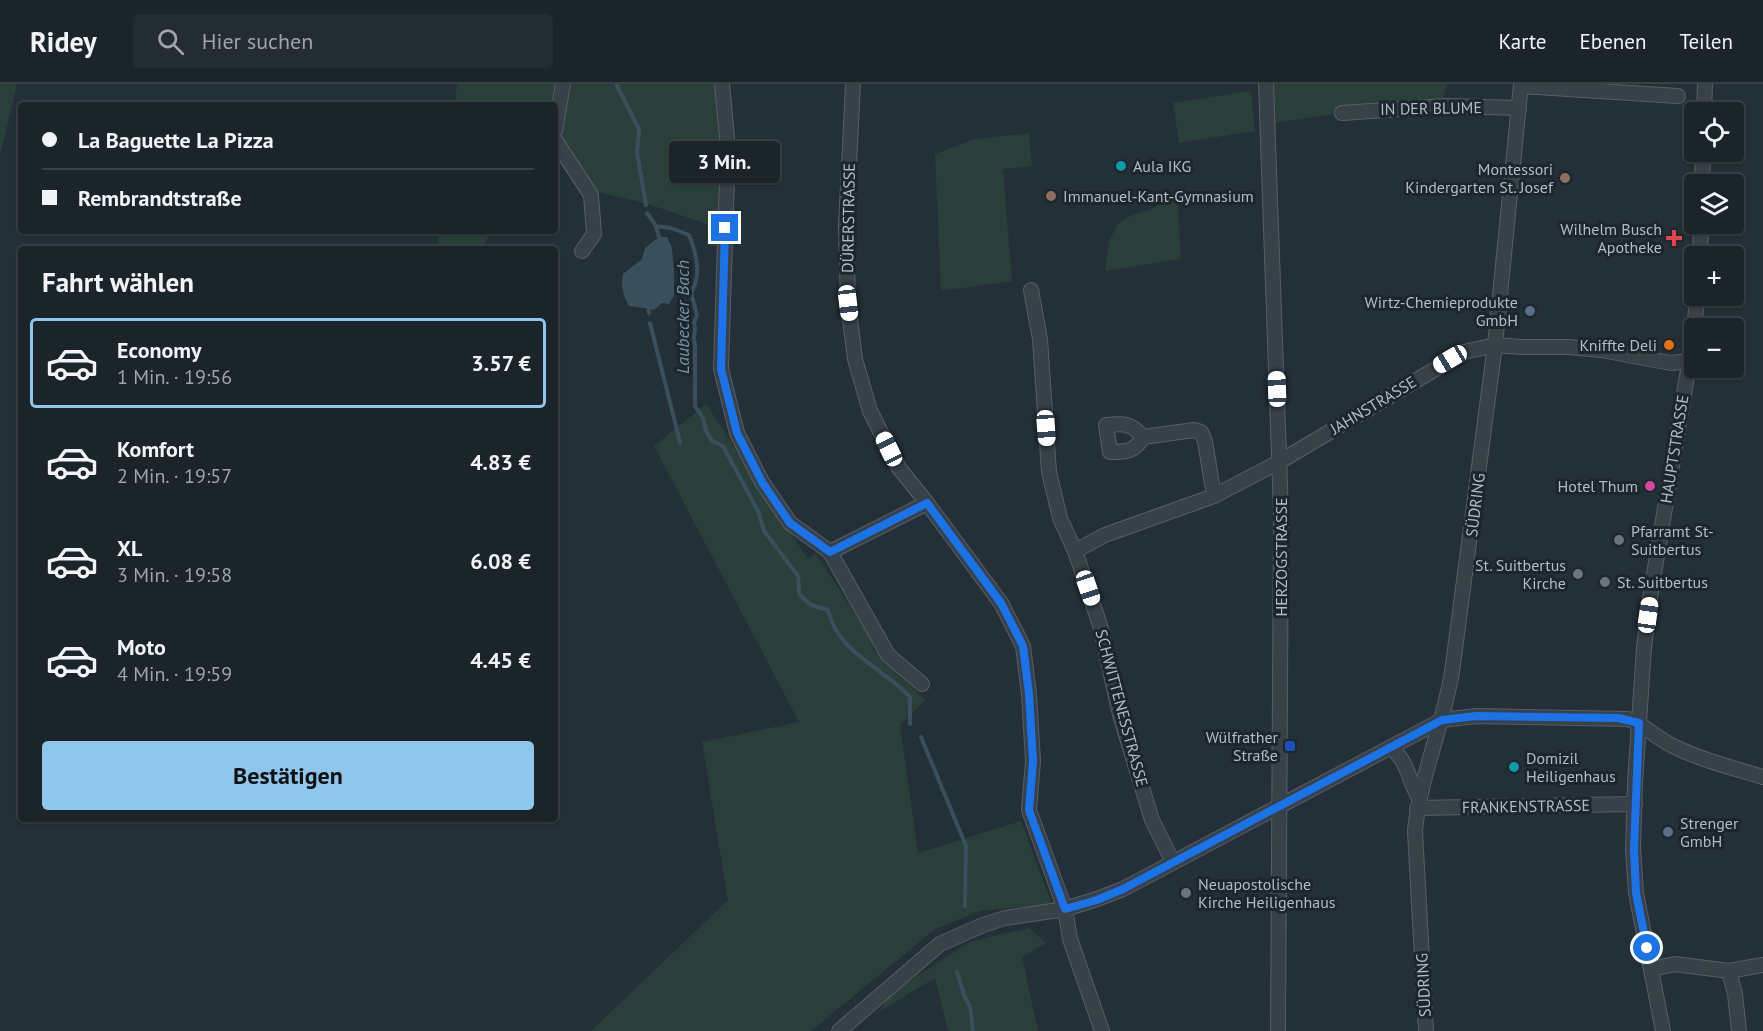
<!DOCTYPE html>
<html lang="de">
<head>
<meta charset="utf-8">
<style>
	body { margin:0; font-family:"PT Sans",sans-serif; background:#232c31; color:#f1f3f6; height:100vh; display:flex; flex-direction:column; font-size:22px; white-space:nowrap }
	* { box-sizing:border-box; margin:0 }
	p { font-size:20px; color:#9fa4a8 }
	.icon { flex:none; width:33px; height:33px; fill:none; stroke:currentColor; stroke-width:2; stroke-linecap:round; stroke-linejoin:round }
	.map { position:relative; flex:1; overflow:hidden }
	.drawer { position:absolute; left:18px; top:162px; width:540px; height:576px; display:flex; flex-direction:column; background:#1a2429; border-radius:6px; box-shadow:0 2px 4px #0004,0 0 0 2px #384146 }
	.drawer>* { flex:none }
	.guide { position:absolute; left:18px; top:18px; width:540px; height:132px; border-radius:6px; box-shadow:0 2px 4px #0004,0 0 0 2px #384146; display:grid; align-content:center; height:132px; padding:0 24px; background:#1a2429 }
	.tools { position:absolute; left:1684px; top:18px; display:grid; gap:12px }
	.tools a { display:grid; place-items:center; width:60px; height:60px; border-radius:6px; background:#1a2429; box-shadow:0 2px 4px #0004,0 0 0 2px #384146; font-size:30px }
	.end { position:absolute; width:27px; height:27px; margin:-14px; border:8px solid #1a73e8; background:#fff; box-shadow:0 0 0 3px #fff }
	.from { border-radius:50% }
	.bubble { position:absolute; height:42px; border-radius:6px; background:#1a2429; box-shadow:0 2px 4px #0004,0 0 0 2px #384146; font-size:20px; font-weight:600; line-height:42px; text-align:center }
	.car { position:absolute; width:18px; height:36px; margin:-18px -9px; border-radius:8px; box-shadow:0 0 4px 2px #0007; background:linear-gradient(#fff 24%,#345 0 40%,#fff 0 76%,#345 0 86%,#fff 0) }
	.guide b { display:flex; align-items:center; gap:21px; height:57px; font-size:22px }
	.guide b+b { border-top:2px solid #384146 }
	.guide i { width:15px; height:15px; background:#f1f3f6 }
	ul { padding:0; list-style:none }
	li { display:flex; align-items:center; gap:18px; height:90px; margin:0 12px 9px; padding:0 12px; border:3px solid transparent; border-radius:6px }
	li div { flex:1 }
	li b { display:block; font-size:22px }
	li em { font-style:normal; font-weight:600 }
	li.on { border-color:#8ec6ec }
	li>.icon { width:54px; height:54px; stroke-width:1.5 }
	h2 { padding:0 24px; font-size:27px; line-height:72px }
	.action { display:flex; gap:12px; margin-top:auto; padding:12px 24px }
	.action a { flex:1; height:69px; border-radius:6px; background:#8ec6ec; color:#111; font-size:24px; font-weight:600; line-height:69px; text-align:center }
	header { display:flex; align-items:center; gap:36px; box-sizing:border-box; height:84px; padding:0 30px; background:#1a2429; border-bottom:2px solid #384146 }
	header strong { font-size:28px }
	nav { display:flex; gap:33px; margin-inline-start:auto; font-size:21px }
	.search { width:420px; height:54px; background:#232c31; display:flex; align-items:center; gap:15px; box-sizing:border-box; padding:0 21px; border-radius:6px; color:#9fa4a8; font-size:22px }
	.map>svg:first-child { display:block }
	.green { fill:#2b3f3a }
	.water { fill:#394f5c }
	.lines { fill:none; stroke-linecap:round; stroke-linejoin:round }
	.stream { stroke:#394f5c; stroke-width:4 }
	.minor-casing { stroke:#555f65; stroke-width:16 }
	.minor { stroke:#374147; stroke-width:14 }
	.route { stroke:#1a73e8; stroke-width:8 }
	.culture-dot { fill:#0f9aa8; stroke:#1c262c; stroke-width:2 }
	.education-dot { fill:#8d6e63; stroke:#1c262c; stroke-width:2 }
	.health-dot { fill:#e0444e; stroke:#1c262c; stroke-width:2 }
	.service-dot { fill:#5c6f8a; stroke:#1c262c; stroke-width:2 }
	.food-dot { fill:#e8710a; stroke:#1c262c; stroke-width:2 }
	.hotel-dot { fill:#d1479c; stroke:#1c262c; stroke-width:2 }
	.worship-dot { fill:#6b7280; stroke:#1c262c; stroke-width:2 }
	.transit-dot { fill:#1a4fb4; stroke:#1c262c; stroke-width:2 }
	.labels { text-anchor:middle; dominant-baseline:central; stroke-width:6; stroke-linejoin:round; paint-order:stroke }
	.street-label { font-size:16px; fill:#b2bcc4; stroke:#1c262c }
	.poi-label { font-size:16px; fill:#b2bcc4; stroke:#1c262c; text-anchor:start }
	.water-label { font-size:18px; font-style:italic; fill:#7593a4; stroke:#1c262c }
</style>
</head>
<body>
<header>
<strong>Ridey</strong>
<div class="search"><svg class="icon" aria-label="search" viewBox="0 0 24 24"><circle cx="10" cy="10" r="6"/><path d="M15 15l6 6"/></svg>Hier suchen</div>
<nav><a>Karte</a><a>Ebenen</a><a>Teilen</a></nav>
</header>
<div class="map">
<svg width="1763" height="947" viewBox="0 0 1763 947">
	<rect width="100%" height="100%" fill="#233037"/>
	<!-- green -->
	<g class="green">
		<path d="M0 0H17L0 71Z"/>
		<path d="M457 0H722L725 164 711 161 707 140 645 119 596 108 555 56V21H455Z"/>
		<path d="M1266 0H1447L1444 13 1446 22 1342 29 1267 40Z"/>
		<path d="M1251 7 1255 47 1179 59 1173 19Z"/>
		<path d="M1029 49 1032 82 1003 85 1012 197 941 207 935 70 975 55Z"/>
		<path d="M1177 105 1181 175 1105 187 1109 158 1117 141 1128 133 1154 124Z"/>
		<path d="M439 147H491L482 165H437Z"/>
		<path d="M706 320 808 475 816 470 873 557V565L925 616 900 641 918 769 1021 737 1052 820 980 827 935 845 811 947H591L728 816 702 658 799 638 654 362Z"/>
		<path d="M1029 844 1046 859 1022 873 1038 947H948L935 894 879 928 889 911 969 858Z"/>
	</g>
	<!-- water -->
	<path class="water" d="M659 153H667L672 164 674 187V212L669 220 662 219 654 226C647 223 638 224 629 222 623 211 620 202 623 190L642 175 645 164Z"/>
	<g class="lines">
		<!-- stream -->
		<g class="stream">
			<path d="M616 0 639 45 637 68 646 121"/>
			<path d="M647 129 656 142 671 144 689 151C697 170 702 191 691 209L697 231 694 239C697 247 692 252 695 260V322L703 334 706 347 712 357 723 362 758 427 764 447 798 492 799 510 811 521 828 526C838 569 881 582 910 613V640"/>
			<path d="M656 142 659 153"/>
			<path d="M648 223 649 229"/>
			<path d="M650 239 680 358"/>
			<path d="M921 653 966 762 965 822"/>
			<path d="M957 888 965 914 970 922 973 947"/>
		</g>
		<!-- minor casing -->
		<g class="minor-casing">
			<g id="minor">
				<path d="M722 0 728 64 721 285 737 349 762 398 790 439 830 468 888 571 922 600"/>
				<path d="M853 0 846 142 848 219 855 275 870 327 899 384 927 419 1001 519 1023 562 1029 610 1033 677 1029 726 1065 825 1070 855 1102 947"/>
				<path d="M1266 0 1281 430 1278 947"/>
				<path d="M1521 2 1678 12"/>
				<path d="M1704 28 1705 0"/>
				<path d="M1342 29 1446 22 1519 24"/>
				<path d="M555 47 563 0"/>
				<path d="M555 56 591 111 594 150 582 167"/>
				<path d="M1702 100 1703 68"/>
				<path d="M1700 172 1701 140"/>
				<path d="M1031 206 1040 255 1049 388 1060 434 1075 467 1100 541 1120 631 1152 736 1173 778"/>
				<path d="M1143 353C1135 368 1126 368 1110 368L1106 341C1124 339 1131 339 1143 353L1194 346 1201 348 1205 357 1214 412"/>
				<path d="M1075 467 1105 451 1214 412 1279 378 1464 268 1495 261 1521 263H1569L1601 266 1671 279 1689 277"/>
				<path d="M830 468 927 419"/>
				<path d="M1391 663C1409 680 1407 693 1419 714"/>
				<path d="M1417 724 1635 720"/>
				<path d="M1651 885 1675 880 1729 887 1763 881"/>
				<path d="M1729 887 1735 910 1739 947"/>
				<path d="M839 947 940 860 983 841 1005 834 1065 825 1097 815 1123 805 1442 636 1476 632 1628 635C1645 641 1656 654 1673 662 1701 676 1733 684 1763 693"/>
				<path d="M1426 947 1415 747C1420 692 1443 642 1452 588L1495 261 1521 0"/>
				<path d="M1663 947 1636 809 1633 765 1635 698 1644 564 1650 514 1694 250 1697 212"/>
			</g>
		</g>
		<!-- minor -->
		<use href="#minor" class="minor"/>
	</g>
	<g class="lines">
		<!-- route -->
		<path class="route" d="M725 144 721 285 737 349 762 398 790 439 830 468 927 419 1001 519 1023 562 1029 610 1033 677 1029 726 1065 825 1097 816 1123 805 1442 636 1476 632 1618 634 1639 639 1634 765 1636 809 1647 864"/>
	</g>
	<!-- markers -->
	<g class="culture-dot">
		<circle cx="1121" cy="82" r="6"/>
		<circle cx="1514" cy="683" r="6"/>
	</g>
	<g class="education-dot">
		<circle cx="1565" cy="94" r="6"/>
		<circle cx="1051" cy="112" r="6"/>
	</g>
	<path class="health-dot" d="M1671 145h6v6h6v6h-6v6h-6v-6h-6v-6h6z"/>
	<g class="service-dot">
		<circle cx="1530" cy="227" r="6"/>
		<circle cx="1668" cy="748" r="6"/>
	</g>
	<circle class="food-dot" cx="1669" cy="261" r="6"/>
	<circle class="hotel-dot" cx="1650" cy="402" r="6"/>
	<g class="worship-dot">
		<circle cx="1619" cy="456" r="6"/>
		<circle cx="1578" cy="490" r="6"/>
		<circle cx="1605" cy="498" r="6"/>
		<circle cx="1186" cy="809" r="6"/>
	</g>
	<rect class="transit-dot" x="1284" y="656" width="12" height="12" rx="3"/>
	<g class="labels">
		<!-- street labels -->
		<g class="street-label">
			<text transform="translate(1431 24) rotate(-1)">IN DER BLUME</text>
			<text transform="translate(848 134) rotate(-89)">DÜRERSTRASSE</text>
			<text transform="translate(1373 321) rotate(-31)">JAHNSTRASSE</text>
			<text transform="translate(1674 365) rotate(-81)">HAUPTSTRASSE</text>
			<text transform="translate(1475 421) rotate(-83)">SÜDRING</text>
			<text transform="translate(1281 473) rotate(-90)">HERZOGSTRASSE</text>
			<text transform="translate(1122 624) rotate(75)">SCHWITTENESSTRASSE</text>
			<text transform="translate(1526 722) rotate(-1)">FRANKENSTRASSE</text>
			<text transform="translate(1423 901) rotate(-93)">SÜDRING</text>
		</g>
		<!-- poi labels -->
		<g class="poi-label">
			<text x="1133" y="82">Aula IKG</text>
			<text x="1553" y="85" text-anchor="end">Montessori<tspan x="1553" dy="18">Kindergarten St. Josef</tspan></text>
			<text x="1063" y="112">Immanuel-Kant-Gymnasium</text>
			<text x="1662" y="145" text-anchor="end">Wilhelm Busch<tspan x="1662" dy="18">Apotheke</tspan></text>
			<text x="1518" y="218" text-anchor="end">Wirtz-Chemieprodukte<tspan x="1518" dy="18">GmbH</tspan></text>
			<text x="1657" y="261" text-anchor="end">Kniffte Deli</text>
			<text x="1638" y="402" text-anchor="end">Hotel Thum</text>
			<text x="1631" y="447">Pfarramt St-<tspan x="1631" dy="18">Suitbertus</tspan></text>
			<text x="1566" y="481" text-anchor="end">St. Suitbertus<tspan x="1566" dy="18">Kirche</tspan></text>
			<text x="1617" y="498">St. Suitbertus</text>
			<text x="1278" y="653" text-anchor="end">Wülfrather<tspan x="1278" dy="18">Straße</tspan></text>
			<text x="1526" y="674">Domizil<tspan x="1526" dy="18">Heiligenhaus</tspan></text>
			<text x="1680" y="739">Strenger<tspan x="1680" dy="18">GmbH</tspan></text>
			<text x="1198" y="800">Neuapostolische<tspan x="1198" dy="18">Kirche Heiligenhaus</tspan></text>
		</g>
		<!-- water labels -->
		<g class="water-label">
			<text transform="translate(682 233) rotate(-90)">Laubecker Bach</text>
		</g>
	</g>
</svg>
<div class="tools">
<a><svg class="icon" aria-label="locate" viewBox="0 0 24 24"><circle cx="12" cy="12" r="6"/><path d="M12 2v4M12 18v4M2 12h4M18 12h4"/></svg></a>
<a><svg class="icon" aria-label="layers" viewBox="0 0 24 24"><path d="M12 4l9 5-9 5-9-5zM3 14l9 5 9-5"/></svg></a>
<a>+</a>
<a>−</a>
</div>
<i class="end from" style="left:1647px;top:864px"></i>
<i class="end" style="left:725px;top:144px"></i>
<div class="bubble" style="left:669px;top:57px;width:111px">3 Min.</div>
<i class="car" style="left:848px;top:219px;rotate:173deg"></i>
<i class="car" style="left:1450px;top:275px;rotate:239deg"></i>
<i class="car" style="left:1277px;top:305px;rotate:358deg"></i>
<i class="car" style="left:1046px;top:344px;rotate:176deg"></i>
<i class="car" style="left:889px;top:365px;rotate:334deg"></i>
<i class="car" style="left:1088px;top:504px;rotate:161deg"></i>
<i class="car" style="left:1648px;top:531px;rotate:8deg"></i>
<div class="guide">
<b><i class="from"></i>La Baguette La Pizza</b>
<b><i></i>Rembrandtstraße</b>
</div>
<section class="drawer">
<h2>Fahrt wählen</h2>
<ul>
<li class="on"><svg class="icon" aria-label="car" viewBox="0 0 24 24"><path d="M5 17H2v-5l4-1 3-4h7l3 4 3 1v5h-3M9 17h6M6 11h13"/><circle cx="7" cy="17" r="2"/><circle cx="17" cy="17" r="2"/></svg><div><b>Economy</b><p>1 Min. · 19:56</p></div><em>3.57 €</em></li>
<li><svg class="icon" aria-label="car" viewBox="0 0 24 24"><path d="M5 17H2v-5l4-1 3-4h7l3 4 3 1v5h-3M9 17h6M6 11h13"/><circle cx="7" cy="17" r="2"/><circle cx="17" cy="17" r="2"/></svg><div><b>Komfort</b><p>2 Min. · 19:57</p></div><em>4.83 €</em></li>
<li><svg class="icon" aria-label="car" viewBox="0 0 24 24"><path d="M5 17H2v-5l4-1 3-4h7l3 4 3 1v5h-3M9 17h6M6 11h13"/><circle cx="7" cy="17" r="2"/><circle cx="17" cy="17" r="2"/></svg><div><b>XL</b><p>3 Min. · 19:58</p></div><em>6.08 €</em></li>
<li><svg class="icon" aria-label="car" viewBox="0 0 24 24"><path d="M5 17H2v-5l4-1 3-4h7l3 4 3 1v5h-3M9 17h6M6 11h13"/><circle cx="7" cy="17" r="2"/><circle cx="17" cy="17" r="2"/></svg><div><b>Moto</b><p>4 Min. · 19:59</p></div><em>4.45 €</em></li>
</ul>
<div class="action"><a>Bestätigen</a></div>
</section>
</div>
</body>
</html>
